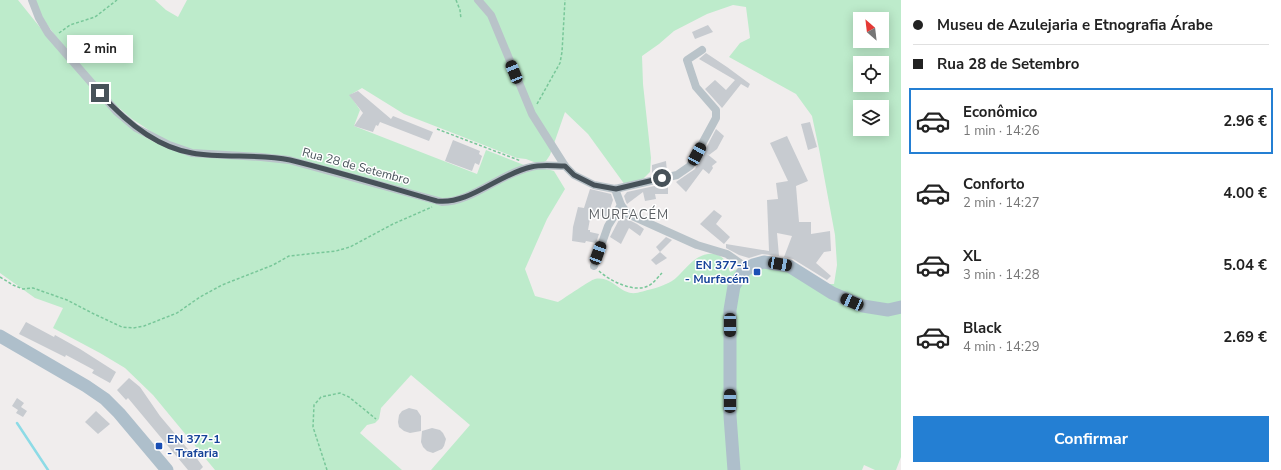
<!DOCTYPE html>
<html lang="pt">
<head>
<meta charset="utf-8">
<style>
	body { margin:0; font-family:"Nunito Sans",sans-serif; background:#f2f2f2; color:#222; height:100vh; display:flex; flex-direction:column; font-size:15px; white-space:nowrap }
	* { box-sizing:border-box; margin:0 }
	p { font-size:13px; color:#767676 }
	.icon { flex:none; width:22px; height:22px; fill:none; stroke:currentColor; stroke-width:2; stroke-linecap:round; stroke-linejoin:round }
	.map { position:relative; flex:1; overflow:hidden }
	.details { display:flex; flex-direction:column; background:#fff; width:380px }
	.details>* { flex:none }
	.hud { display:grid; align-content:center; height:88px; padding:0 12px; background:#fff }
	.needle { width:26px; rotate:332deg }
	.buttons { position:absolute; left:853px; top:12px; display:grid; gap:8px }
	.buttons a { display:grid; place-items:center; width:36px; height:36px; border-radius:0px; background:#fff; box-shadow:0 2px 10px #0003; font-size:20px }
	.end { position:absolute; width:18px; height:18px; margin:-9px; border:5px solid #475259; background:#fff; box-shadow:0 0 0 2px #fff }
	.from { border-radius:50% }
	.bubble { position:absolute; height:28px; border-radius:0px; background:#fff; box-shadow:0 2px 10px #0003; font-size:13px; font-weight:700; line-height:28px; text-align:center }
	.car { position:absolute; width:12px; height:24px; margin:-12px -6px; border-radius:5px; box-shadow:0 0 3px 1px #0007; background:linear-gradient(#222 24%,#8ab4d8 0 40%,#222 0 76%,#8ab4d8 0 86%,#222 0) }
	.hud b { display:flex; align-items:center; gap:14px; height:38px; font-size:15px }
	.hud b+b { border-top:1px solid #e0e0e0 }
	.hud i { width:10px; height:10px; background:#222 }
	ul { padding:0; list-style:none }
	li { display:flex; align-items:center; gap:12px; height:66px; margin:0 8px 6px; padding:0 4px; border:2px solid transparent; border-radius:0px }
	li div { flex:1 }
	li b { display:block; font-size:15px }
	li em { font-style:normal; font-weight:700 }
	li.current { border-color:#247fd3 }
	li>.icon { width:36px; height:36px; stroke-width:1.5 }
	.cta { display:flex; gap:8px; margin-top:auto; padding:8px 12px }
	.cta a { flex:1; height:46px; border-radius:0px; background:#247fd3; color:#fff; font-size:16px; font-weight:700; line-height:46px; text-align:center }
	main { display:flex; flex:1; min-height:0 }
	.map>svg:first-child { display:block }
	.green { fill:#bdebcb; fill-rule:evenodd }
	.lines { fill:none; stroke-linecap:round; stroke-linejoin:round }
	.stream { stroke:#8ddbe6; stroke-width:2.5 }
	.building { fill:#c7cbd0 }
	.path { stroke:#78c799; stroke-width:1.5; stroke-dasharray:3 2; stroke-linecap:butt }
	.street { stroke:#b9c3c9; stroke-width:8 }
	.primary { stroke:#aebfcb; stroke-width:13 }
	.route { stroke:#475259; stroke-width:5 }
	.transit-dot { fill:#1a4fb4; stroke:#fff; stroke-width:1.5 }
	.labels { text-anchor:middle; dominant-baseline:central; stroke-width:3; stroke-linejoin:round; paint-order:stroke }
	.street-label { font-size:12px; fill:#475259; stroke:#fff }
	.transit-label { font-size:12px; font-weight:bold; fill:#164399; stroke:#fff; text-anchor:end }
	.neighbourhood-label { font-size:13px; letter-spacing:1px; fill:#5a5e62; stroke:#fff }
</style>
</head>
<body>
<main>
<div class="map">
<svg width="901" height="470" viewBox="0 0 901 470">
	<rect width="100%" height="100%" fill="#f0eded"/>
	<!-- green -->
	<path class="green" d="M0 0H18L51 41 116 114 135 130 145 137 156 143 180 152 192 155 261 159 288 162 442 204C475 204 500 174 532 169 539 167 547 169 554 171L565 189 547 219 525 269 535 296 558 302C565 298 590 280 595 279 611 276 618 291 631 293 637 294 646 290 652 289 659 287 671 283 677 277 686 269 694 256 708 254 721 252 727 261 730 272L759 260H772L790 262 825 284H834L837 265 835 235 819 149 812 116 796 94 729 57 740 43 750 38 746 7 733 5 707 14 674 31 659 44 642 56 643 84 651 158 650 172 642 180 625 185 588 134 565 112 550 155 546 161 539 164 526 159 517 158 404 114 362 88 350 95 360 110 354 126 477 174 486 150 524 165C500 175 466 200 443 200L289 158 261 155 193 151 170 144 132 119 111 101 56 37 42 17 35 0H155L166 10 178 17 187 0H901V457L896 470H875L864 465 862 470H431L470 425 411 375 381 408 379 419 375 423 367 425 360 433 402 470H215L153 395 125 368 100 353 53 328 63 308 35 298 0 273ZM860 19H882V41H860ZM860 63H882V85H860ZM860 107H882V129H860Z"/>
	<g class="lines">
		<!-- stream -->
		<path class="stream" d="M17 423 48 470"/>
	</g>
	<!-- building -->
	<g class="building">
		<path d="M708 25 713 32 695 39 692 32Z"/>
		<path d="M706 53 727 67 750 84 748 88 741 84 722 108 705 89 715 80 726 90 735 80 699 59Z"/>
		<path d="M358 91 391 119 393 116 433 132 429 141 380 122 378 126 376 125 373 132 354 126 363 113 349 95Z"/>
		<path d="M810 122 817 147 808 150 801 124Z"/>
		<path d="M716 129 724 136 717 149 709 155 706 153 717 162 712 166 713 168 709 174 703 169 686 192 676 182 695 169 705 152H704Z"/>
		<path d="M787 136 808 181 796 186 799 222H811V234L830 231 831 251 824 252 816 263 831 276 827 280 793 259 784 257 792 236 777 233 779 256 762 254 749 258 739 255 726 248V244L769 251 767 200 778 199 776 183 788 181 770 143Z"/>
		<path d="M453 140 480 151 479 154 482 156 479 165 475 163 472 171 445 161Z"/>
		<path d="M666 161 667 172 652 175V165Z"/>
		<path d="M668 183V194H655L656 199 645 201 643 192 627 204 626 202 624 196 627 192Z"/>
		<path d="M590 189 611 194 613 200 607 218 591 213 588 230H590V232L599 234 596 243 586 241 585 243 572 241 573 227 578 207 584 208Z"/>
		<path d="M714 210 722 216 716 224 730 237 724 244 700 224Z"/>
		<path d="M621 216 637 224 644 229 640 236 629 228 621 244 610 237Z"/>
		<path d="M666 237 672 240 660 252 656 247Z"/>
		<path d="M660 252 667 258 656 265 651 260Z"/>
		<path d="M26 322 54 337 55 335 80 349 116 372 110 383 92 373 94 370 66 355 65 357 19 334Z"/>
		<path d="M129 378 140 387 160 416 192 454 193 453 203 467 200 470H188L128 398 126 400 117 390Z"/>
		<path d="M17 398 24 403 21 407 27 411 23 417 16 413 18 410 12 406Z"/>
		<path d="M409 408 417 410 421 416V431L410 433 404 431 399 427 398 422 399 415 402 411Z"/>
		<path d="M96 411 110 424 98 434 85 422Z"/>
		<path d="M432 428 440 430 443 433 446 439 444 446 442 449 433 453 427 451 423 447 421 442 422 431Z"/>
	</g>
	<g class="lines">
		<!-- path -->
		<g class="path">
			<path d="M456 0 460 10 461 19"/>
			<path d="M59 33 70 25 95 17 117 0"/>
			<path d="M537 104 560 63 562 52 565 0"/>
			<path d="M437 129 521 161"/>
			<path d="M599 271C610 281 634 293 648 286 653 284 658 277 662 273"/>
			<path d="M0 277 13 285 23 289 33 288 67 300 94 314 122 327 133 328 144 326 177 313 200 297 222 285 273 265 289 256 336 251 350 247 393 224 432 207"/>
			<path d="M327 470 313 427 314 405 321 397 340 393 349 397 376 419"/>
		</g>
		<!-- street -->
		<g class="street">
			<path d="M32 0 39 18 48 33 117 112 136 128 169 145 192 153 261 157 289 160 442 202C472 202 501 173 531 167 541 164 554 166 565 166"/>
			<path d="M478 0 491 15 532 114 565 166 574 175 594 185 615 189 677 175 690 166 716 118V110L696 87 687 60 702 50"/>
			<path d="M621 205 628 214 697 245 727 254 747 268"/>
			<path d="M594 266 608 226 621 205 615 189"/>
		</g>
		<!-- primary -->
		<g class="primary">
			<path d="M0 336 86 386 105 399 119 413 167 470"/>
			<path d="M734 470 730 416V310L734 286 743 272 753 265 764 262 789 266 832 293 863 306 888 310 901 307"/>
		</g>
	</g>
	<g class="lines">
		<!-- route -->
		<path class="route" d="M100 93C124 120 155 147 192 153 224 159 258 153 290 160 339 172 388 187 437 201 469 205 499 174 531 167 542 164 554 166 565 166L574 175 594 185 616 189 662 178"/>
	</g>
	<!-- markers -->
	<g class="transit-dot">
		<rect x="753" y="268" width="8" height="8" rx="2"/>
		<rect x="155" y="442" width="8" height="8" rx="2"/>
	</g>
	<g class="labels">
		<!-- street labels -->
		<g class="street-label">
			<text transform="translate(356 166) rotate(15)">Rua 28 de Setembro</text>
		</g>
		<!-- transit labels -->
		<g class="transit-label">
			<text x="749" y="265">EN 377-1<tspan x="749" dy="14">- Murfacém</tspan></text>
			<text x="167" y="439" text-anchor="start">EN 377-1<tspan x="167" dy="14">- Trafaria</tspan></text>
		</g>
		<!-- neighbourhood labels -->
		<g class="neighbourhood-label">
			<text x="629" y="215">MURFACÉM</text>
		</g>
	</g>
</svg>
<div class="buttons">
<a><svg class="needle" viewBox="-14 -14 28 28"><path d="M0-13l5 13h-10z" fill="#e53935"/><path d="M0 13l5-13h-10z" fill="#767676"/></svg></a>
<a><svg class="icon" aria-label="locate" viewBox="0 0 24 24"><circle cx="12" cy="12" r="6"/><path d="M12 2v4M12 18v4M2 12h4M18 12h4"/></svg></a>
<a><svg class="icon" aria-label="layers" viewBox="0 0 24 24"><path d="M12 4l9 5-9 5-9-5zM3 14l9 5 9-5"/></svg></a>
</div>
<i class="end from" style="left:662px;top:178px"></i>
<i class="end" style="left:100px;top:93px"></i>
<div class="bubble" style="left:67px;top:35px;width:66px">2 min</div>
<i class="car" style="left:514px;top:72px;rotate:338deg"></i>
<i class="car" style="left:697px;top:154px;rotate:28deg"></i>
<i class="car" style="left:598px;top:253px;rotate:20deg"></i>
<i class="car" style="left:780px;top:264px;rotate:100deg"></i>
<i class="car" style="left:852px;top:302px;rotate:294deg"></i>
<i class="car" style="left:730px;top:325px;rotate:180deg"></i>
<i class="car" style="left:730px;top:401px;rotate:0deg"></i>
</div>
<section class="details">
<div class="hud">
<b><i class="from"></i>Museu de Azulejaria e Etnografia Árabe</b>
<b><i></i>Rua 28 de Setembro</b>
</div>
<ul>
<li class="current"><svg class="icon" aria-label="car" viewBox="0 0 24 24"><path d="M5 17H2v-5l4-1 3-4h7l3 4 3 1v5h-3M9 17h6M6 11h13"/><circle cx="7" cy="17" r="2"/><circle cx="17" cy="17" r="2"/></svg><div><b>Econômico</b><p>1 min · 14:26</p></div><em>2.96 €</em></li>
<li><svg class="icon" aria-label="car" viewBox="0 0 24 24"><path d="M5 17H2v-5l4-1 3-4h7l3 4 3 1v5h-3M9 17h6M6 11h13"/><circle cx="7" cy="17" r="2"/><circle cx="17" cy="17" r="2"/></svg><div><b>Conforto</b><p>2 min · 14:27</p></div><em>4.00 €</em></li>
<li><svg class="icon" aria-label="car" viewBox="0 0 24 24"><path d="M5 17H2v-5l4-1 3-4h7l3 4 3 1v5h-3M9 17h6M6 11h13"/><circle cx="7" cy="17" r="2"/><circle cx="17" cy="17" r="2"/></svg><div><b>XL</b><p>3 min · 14:28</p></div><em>5.04 €</em></li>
<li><svg class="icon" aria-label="car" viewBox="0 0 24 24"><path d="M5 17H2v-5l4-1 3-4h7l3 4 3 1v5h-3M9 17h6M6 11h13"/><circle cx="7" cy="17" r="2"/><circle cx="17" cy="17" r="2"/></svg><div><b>Black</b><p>4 min · 14:29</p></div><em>2.69 €</em></li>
</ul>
<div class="cta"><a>Confirmar</a></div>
</section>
</main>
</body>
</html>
